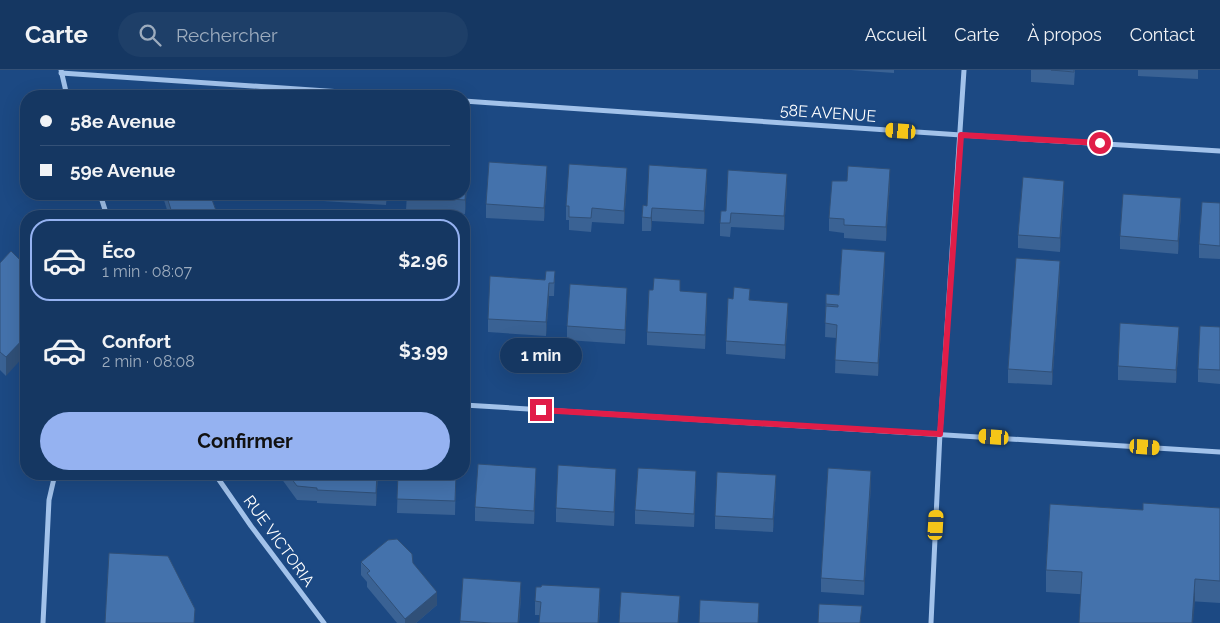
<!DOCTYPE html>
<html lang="fr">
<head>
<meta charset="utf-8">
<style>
	body { margin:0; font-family:Raleway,sans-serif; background:#1e3f68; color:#f1f3f6; height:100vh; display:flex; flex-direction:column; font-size:19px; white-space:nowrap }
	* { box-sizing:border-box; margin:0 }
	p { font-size:16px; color:#9dacbe }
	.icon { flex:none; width:28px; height:28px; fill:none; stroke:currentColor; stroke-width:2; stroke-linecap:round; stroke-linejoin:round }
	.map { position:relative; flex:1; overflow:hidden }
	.side { position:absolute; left:20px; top:140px; width:450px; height:270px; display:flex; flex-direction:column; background:#153762; border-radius:20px; box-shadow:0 5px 20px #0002,0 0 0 1px #345177 }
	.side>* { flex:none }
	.top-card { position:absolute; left:20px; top:20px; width:450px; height:110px; border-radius:20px; box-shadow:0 5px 20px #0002,0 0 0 1px #345177; display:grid; align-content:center; height:110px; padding:0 20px; background:#153762 }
	.end { position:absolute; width:22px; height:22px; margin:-11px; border:6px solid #e11d48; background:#fff; box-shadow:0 0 0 2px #fff }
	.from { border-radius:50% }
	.bubble { position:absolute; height:35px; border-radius:18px; background:#153762; box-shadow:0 5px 20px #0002,0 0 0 1px #345177; font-size:16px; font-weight:700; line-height:35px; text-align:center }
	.car { position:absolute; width:15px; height:30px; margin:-15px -8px; border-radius:6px; box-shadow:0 0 4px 1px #0007; background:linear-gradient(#f5c518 24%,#345 0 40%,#f5c518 0 76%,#345 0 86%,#f5c518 0) }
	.top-card b { display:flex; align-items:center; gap:18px; height:48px; font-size:19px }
	.top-card b+b { border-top:1px solid #345177 }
	.top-card i { width:12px; height:12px; background:#f1f3f6 }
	ul { padding:9px 0 0; list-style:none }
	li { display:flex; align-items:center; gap:15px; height:82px; margin:0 10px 8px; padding:0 10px; border:2px solid transparent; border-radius:20px }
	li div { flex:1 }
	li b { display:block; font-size:19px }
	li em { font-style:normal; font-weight:700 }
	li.active { border-color:#95b2f1 }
	li>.icon { width:45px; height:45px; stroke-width:1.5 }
	.action { display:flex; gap:10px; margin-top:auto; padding:10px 20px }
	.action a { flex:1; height:58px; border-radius:30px; background:#95b2f1; color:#111; font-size:20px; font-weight:700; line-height:58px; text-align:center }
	header { display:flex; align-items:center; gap:30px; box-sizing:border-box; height:70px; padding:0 25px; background:#153762; border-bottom:1px solid #345177 }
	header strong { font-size:24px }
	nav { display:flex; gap:28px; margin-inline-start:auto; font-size:18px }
	.search { width:350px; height:45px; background:#1e3f68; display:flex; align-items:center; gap:12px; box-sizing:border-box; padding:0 18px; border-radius:28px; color:#9dacbe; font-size:19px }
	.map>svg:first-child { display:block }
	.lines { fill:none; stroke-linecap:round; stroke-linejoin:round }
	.street { stroke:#a2c2ea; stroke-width:5 }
	.wall { fill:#3a6294 }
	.shaded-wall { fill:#305078 }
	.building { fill:#4472ac; stroke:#305078 }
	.route { stroke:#e11d48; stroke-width:6 }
	.labels { text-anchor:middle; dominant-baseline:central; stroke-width:4.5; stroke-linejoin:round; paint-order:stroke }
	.street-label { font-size:16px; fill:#fff; stroke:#1c4983 }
</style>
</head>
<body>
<header>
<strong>Carte</strong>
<div class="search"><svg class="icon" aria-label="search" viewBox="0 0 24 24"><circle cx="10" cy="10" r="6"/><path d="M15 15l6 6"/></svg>Rechercher</div>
<nav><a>Accueil</a><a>Carte</a><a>À propos</a><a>Contact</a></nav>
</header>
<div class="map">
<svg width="1220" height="553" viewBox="0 0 1220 553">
	<rect width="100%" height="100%" fill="#1c4983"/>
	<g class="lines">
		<!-- street -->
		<g class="street">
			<path d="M61 0 67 26"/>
			<path d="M61 3 400 26"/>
			<path d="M464 31 961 65 1220 81"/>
			<path d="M100 124 107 146"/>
			<path d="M464 335 1220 382"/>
			<path d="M215 404 251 456 324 553"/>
			<path d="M43 553 49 430 55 404"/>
			<path d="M931 553 940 363 964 0"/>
		</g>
	</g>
	<!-- wall -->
	<g class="wall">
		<path d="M851 0H894V3Z"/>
		<path d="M1031 0H1075L1074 15 1031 12Z"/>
		<path d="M1138 0H1198V9L1138 6Z"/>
		<path d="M468 101 465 144 406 140 407 124Z"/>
		<path d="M547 109 544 151 486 148V134Z"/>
		<path d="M627 111 624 154 592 152 591 162 569 160V150H566V136Z"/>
		<path d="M890 112 886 171 844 168V163L829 161V148Z"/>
		<path d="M707 113 704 154 652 151 651 161H642V147L647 136Z"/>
		<path d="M787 117 784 160 731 157 730 167 720 166V153L726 141Z"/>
		<path d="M162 124H210L218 146H169Z"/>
		<path d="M276 124H387L386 135 276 128Z"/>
		<path d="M1064 124 1060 182 1018 178V165Z"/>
		<path d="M1220 133V189L1199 188V174Z"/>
		<path d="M1181 142 1178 184 1120 179V166Z"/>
		<path d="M11 181 6 306 0 300V193Z"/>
		<path d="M885 196 878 306 835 303 836 268 825 267 826 224 839 225Z"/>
		<path d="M555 201 554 226H549L546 266 488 262V249L545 210Z"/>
		<path d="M1060 204 1052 315 1008 313V299Z"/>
		<path d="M464 208 469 222 466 264H464Z"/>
		<path d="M680 221 707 237 705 279 647 275V262Z"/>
		<path d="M750 230 788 246 785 289 726 284V271Z"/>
		<path d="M627 231 625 274 567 270V256Z"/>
		<path d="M1220 257V314L1198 312V299Z"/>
		<path d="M1179 271 1176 313 1118 310V296Z"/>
		<path d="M281 404H378L376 436 317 433V431L297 430 281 408Z"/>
		<path d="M398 404H456L455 445 397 443Z"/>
		<path d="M536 412 534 454 475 451V437Z"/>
		<path d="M616 412 614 456 556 452V438Z"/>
		<path d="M871 414 864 525 821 522V508Z"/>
		<path d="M696 415 694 457 635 454V440Z"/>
		<path d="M776 419 773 462 715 459V446Z"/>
		<path d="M1220 438V533L1046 522V500L1143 440Z"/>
		<path d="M361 492 413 493 437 535 416 553H397L367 517V512L361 505Z"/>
		<path d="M463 508 521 526 519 553H460Z"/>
		<path d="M535 531 600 532 599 553H539L540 545H535Z"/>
	</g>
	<!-- shaded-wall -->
	<g class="shaded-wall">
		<path d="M468 87V101L465 144V130Z"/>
		<path d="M547 96V109L544 151V138Z"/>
		<path d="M627 98V111L624 154V141Z"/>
		<path d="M707 99V113L704 154V141Z"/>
		<path d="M890 99V112L886 171V157Z"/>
		<path d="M787 104V117L784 160V146Z"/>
		<path d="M1064 111V124L1060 182V168Z"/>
		<path d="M1181 128V142L1178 184V171Z"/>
		<path d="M652 138V151L651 161V148Z"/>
		<path d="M885 182V196L878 306V293Z"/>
		<path d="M1060 191V204L1052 315V302Z"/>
		<path d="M469 208V222L466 264V251Z"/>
		<path d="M549 213V226L546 266V252Z"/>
		<path d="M627 218V231L625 274V260Z"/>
		<path d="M707 223V237L705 279V265Z"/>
		<path d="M788 233V246L785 289V275Z"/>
		<path d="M1179 257V271L1176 313V300Z"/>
		<path d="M26 266V284L6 306V287Z"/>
		<path d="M536 398V412L534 454V441Z"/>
		<path d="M616 399V412L614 456V442Z"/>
		<path d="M696 401V415L694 457V444Z"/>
		<path d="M871 401V414L864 525V511Z"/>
		<path d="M377 404H378L376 436V423Z"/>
		<path d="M776 405V419L773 462V449Z"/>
		<path d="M1195 509V531L1193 553H1192Z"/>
		<path d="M521 512V526L519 553H518Z"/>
		<path d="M600 518 599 553H598Z"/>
		<path d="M437 522V535L416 553H405V549Z"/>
		<path d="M680 526V539L679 553H678Z"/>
	</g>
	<!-- building -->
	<g class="building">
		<path d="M1051 0H1074V2Z"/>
		<path d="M464 87H468L465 130 406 126 407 124H464Z"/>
		<path d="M489 92 547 96 544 138 486 134Z"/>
		<path d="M569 94 627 98 624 141 592 138 591 148 569 147V136H566Z"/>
		<path d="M649 95 707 99 704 141 652 138 651 148 642 147 643 135 647 136Z"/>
		<path d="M848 96 890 99 886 157 844 155V149L829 148 832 111H847Z"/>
		<path d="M728 100 787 104 784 146 731 143 730 153H720L721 141H726Z"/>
		<path d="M1023 107 1064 111 1060 168 1018 165Z"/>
		<path d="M166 124H210L218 146H173Z"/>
		<path d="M1123 124 1181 128 1178 171 1120 166Z"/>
		<path d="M1202 132 1220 133V176L1199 174Z"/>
		<path d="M842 179 885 182 878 293 835 290 837 255 825 253 826 236 838 237V235L826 234V224L839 225Z"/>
		<path d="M11 181 26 196V266L6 287 0 282V193Z"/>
		<path d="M1016 188 1060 191 1052 302 1008 299Z"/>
		<path d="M546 201H555L554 213H549L546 252 488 249 490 206 545 210Z"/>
		<path d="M464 208H469L466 251H464Z"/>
		<path d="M654 208 680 210V221L707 223 705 265 647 262 649 220H653Z"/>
		<path d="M570 214 627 218 625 260 567 256Z"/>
		<path d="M734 217 750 219 749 230 788 233 785 275 726 271 728 228 733 229Z"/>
		<path d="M1120 253 1179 257 1176 300 1118 296Z"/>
		<path d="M1200 256 1220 257V300L1198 299Z"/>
		<path d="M478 394 536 398 534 441 475 437Z"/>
		<path d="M558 395 616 399 614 442 556 438Z"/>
		<path d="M638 398 696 401 694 444 635 440Z"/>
		<path d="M828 398 871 401 864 511 821 508Z"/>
		<path d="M717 402 776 405 773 449 715 446Z"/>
		<path d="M288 404H377L376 423 317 420V418L297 416Z"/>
		<path d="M398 404H456L455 431 397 429Z"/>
		<path d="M1143 433 1220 438V511L1195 509 1192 553H1079L1082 502 1046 500 1050 434 1143 440Z"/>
		<path d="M397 469 412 484 413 493 437 522 405 549 367 503 370 501 361 492 388 470Z"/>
		<path d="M109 483 168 486 195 539 194 553H105Z"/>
		<path d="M463 508 521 512 518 553H492L460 551Z"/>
		<path d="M542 515 600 518 598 553H539L541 532 535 531 536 517H541Z"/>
		<path d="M621 522 680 526 678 553H619Z"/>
		<path d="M700 530 759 533 758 553H699Z"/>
		<path d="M819 534 862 536 860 553H818Z"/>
	</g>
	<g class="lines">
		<!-- route -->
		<path class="route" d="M541 340 940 364 961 65 1100 73"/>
	</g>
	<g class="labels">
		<!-- street labels -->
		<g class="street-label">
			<text transform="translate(828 43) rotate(4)">58E AVENUE</text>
			<text transform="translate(279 471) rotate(54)">RUE VICTORIA</text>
		</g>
	</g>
</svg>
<i class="end from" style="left:1100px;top:73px"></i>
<i class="end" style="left:541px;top:340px"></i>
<div class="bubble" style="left:500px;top:268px;width:82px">1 min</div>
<i class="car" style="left:901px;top:61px;rotate:274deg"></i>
<i class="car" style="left:994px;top:367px;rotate:274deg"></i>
<i class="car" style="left:1145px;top:377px;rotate:94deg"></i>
<i class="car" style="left:936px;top:455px;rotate:3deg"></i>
<div class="top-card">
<b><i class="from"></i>58e Avenue</b>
<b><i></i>59e Avenue</b>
</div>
<section class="side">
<ul>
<li class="active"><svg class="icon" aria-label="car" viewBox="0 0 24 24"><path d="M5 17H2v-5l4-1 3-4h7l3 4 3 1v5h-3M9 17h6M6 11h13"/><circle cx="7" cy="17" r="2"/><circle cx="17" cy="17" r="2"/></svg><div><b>Éco</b><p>1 min · 08:07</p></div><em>$2.96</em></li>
<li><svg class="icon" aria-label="car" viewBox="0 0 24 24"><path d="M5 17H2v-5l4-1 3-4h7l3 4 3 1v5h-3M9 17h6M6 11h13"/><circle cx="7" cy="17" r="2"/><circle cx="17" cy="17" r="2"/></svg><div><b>Confort</b><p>2 min · 08:08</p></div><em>$3.99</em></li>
</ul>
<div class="action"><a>Confirmer</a></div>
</section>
</div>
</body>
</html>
